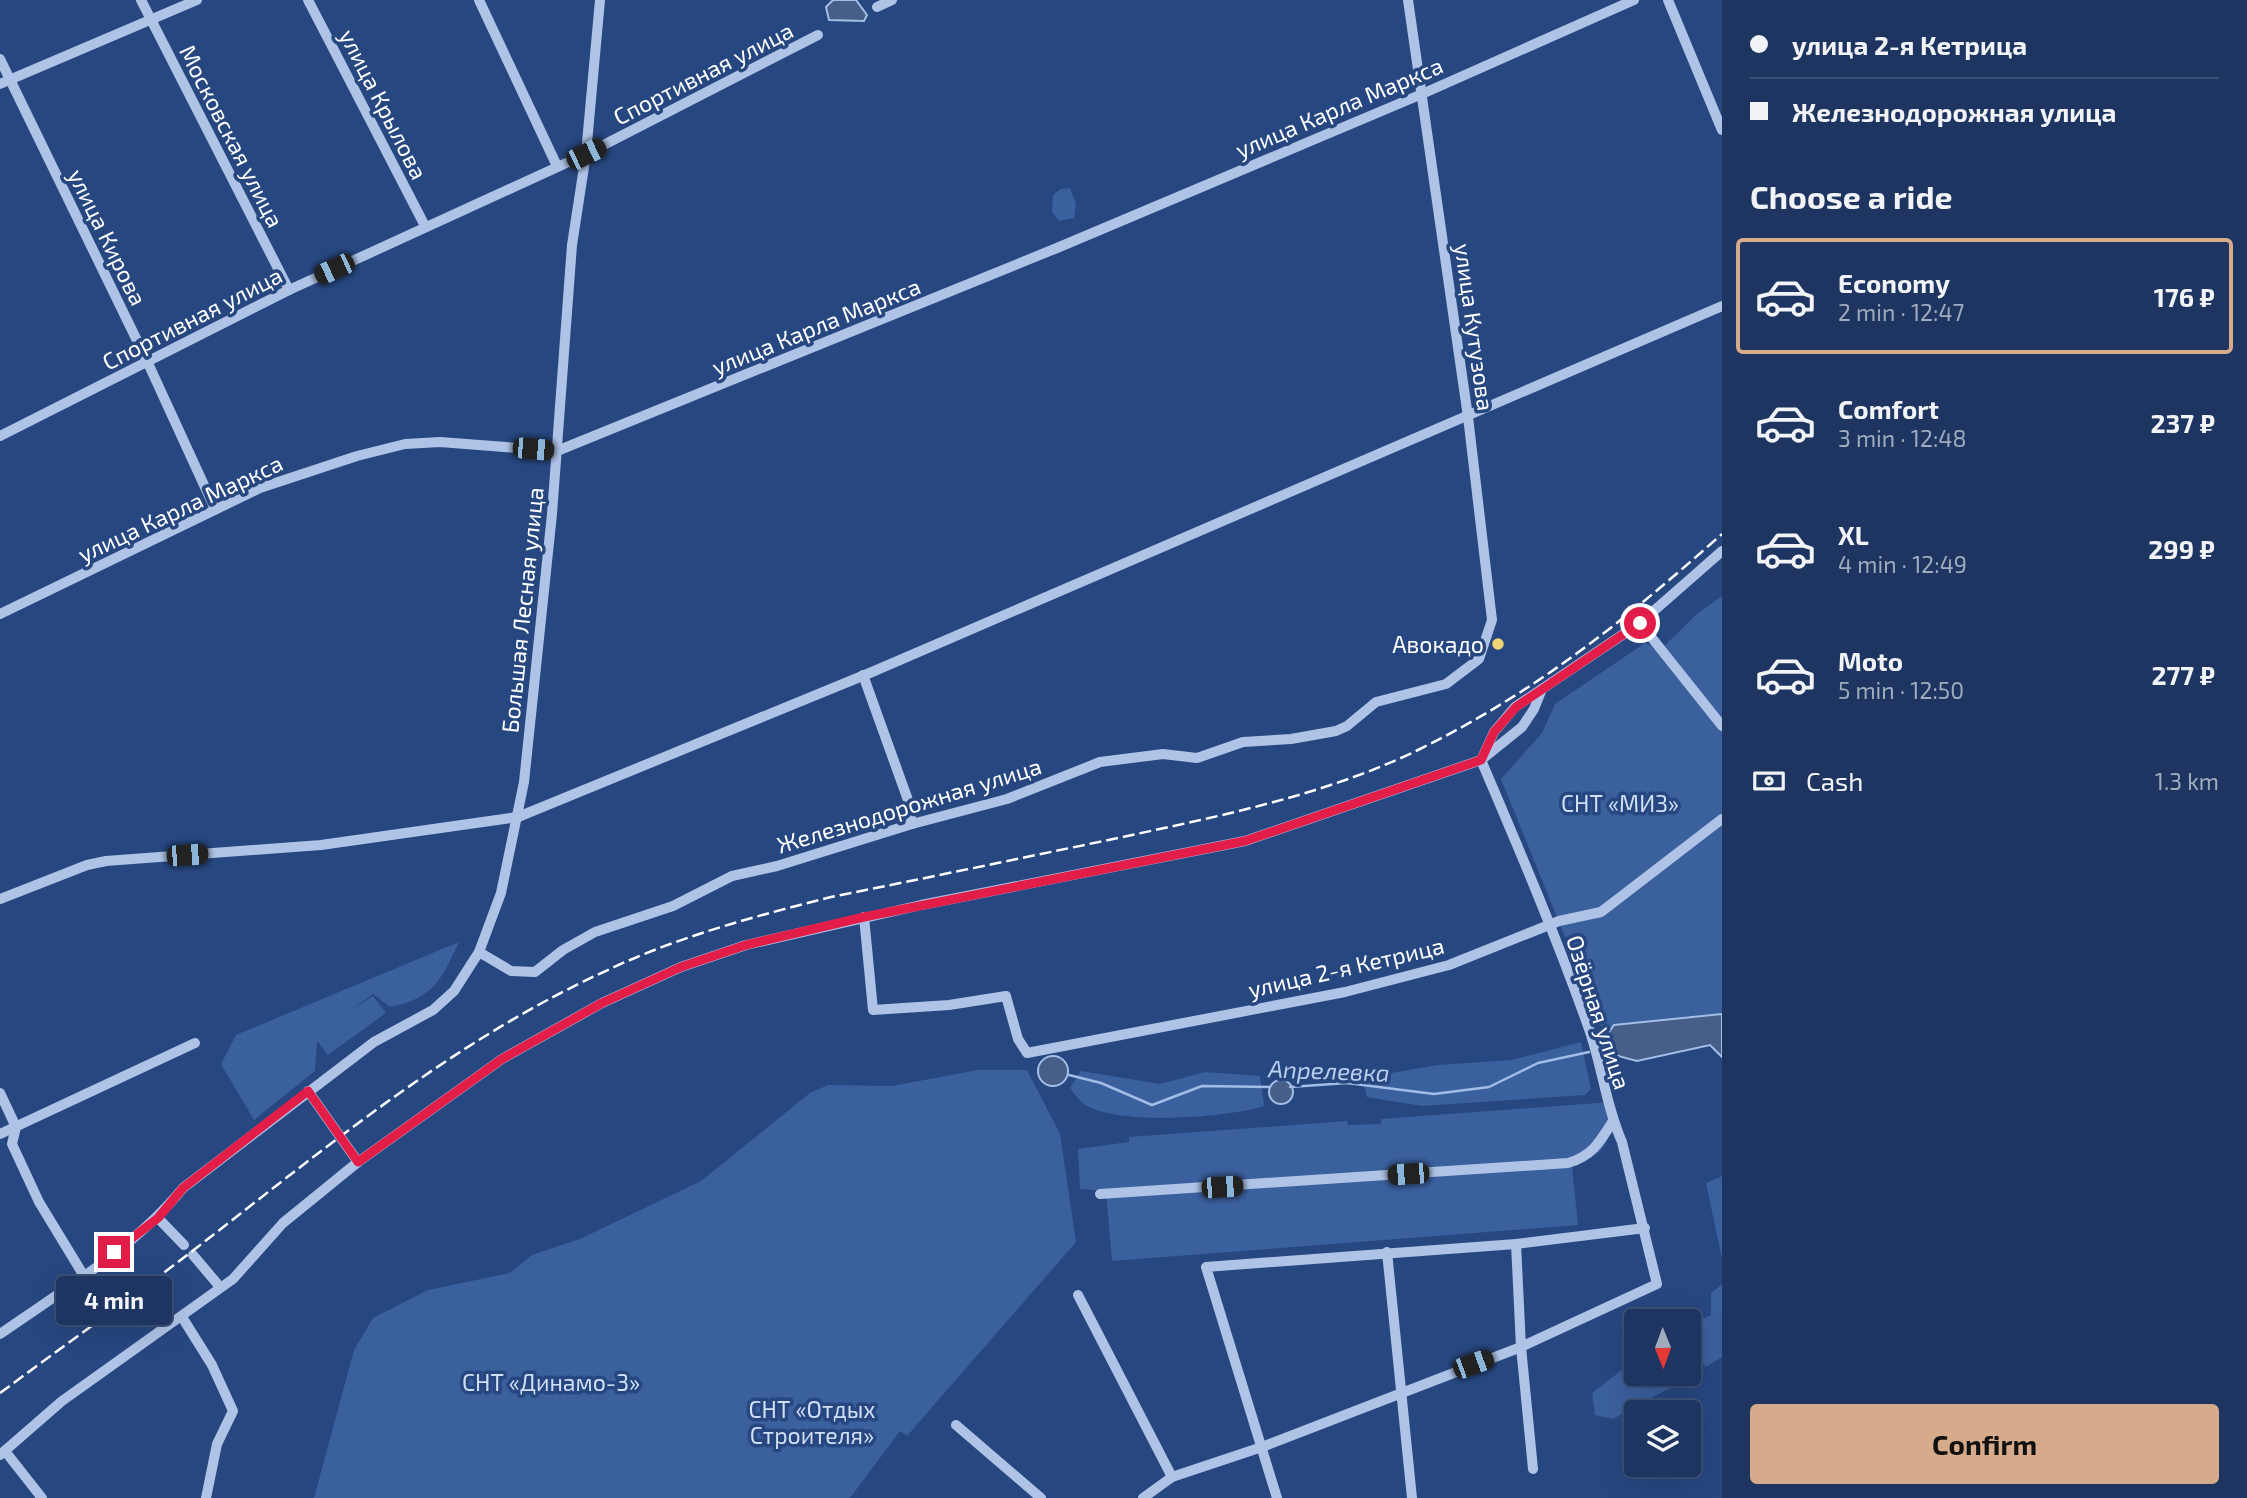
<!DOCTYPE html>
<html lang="en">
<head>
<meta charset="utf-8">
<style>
	body { margin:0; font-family:"Exo 2",sans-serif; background:#2a4069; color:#f1f3f6; height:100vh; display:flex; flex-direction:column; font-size:26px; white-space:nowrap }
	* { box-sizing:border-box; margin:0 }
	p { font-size:23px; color:#a0abbd }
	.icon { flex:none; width:38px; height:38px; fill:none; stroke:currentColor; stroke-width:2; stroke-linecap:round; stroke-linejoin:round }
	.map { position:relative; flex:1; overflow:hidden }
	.drawer { display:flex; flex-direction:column; background:#1d3560; width:525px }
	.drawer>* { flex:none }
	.banner { display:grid; align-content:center; height:154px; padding:0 28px; background:#1d3560 }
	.needle { width:46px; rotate:179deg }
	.controls { position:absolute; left:1624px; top:1309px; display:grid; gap:14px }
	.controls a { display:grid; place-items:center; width:77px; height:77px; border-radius:7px; background:#1d3560; box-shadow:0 7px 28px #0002,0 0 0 2px #3b5075; font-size:35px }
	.end { position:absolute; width:32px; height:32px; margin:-16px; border:9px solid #e11d48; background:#fff; box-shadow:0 0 0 4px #fff }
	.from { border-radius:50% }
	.bubble { position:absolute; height:49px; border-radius:7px; background:#1d3560; box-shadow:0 7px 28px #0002,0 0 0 2px #3b5075; font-size:23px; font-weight:700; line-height:49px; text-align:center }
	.car { position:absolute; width:21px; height:42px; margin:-21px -10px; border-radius:9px; box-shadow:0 0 5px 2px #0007; background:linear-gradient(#222 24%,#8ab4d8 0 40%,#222 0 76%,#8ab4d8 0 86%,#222 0) }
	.banner b { display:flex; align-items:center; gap:24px; height:66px; font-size:26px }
	.banner b+b { border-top:2px solid #3b5075 }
	.banner i { width:18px; height:18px; background:#f1f3f6 }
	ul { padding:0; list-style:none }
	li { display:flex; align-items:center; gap:21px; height:116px; margin:0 14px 10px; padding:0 14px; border:4px solid transparent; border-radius:7px }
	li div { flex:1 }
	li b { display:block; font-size:26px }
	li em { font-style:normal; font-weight:700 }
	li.active { border-color:#d6ab8b }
	li>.icon { width:63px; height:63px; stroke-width:1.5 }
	h2 { padding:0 28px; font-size:32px; line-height:84px }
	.pay { display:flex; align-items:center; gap:18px; height:77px; padding:0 28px; font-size:26px }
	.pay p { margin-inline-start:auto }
	.cta { display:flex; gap:14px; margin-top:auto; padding:14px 28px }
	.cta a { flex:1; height:80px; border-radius:7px; background:#d6ab8b; color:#111; font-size:28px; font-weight:700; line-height:80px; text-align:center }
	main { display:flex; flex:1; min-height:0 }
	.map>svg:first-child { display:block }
	.green { fill:#3b609e }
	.water { fill:#475f88; stroke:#a3bde6; stroke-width:2 }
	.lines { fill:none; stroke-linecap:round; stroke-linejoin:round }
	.stream { stroke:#a3bde6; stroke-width:2.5 }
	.minor { stroke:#aec3e6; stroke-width:10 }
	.rail { stroke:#fff; stroke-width:2.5; stroke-dasharray:12 5; stroke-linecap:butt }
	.route { stroke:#e11d48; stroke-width:9 }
	.poi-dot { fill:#eed474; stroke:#274780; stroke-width:2.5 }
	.labels { text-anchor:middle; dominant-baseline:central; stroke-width:7; stroke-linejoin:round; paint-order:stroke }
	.street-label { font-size:23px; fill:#fff; stroke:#274780 }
	.poi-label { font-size:23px; fill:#fff; stroke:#274780; text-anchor:end }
	.park-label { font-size:23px; fill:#d1dff5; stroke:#274780 }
	.water-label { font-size:24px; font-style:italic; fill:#b9cdee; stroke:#274780 }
</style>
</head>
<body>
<main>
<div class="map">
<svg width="1722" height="1498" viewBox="0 0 1722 1498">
	<rect width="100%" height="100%" fill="#274780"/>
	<!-- green -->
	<g class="green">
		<path d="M1070 188 1076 204 1074 218 1059 221 1052 212 1053 195 1061 189Z"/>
		<path d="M1722 596V1021L1602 1028 1501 779 1542 733 1555 704 1645 643 1661 649 1697 614Z"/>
		<path d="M459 942C441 979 435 998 390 1007L373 994 352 1009 373 996 386 1013 328 1055 317 1041 315 1071 254 1120 221 1064 236 1035Z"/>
		<path d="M1581 1042 1591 1089 1585 1095 1422 1106 1367 1097 1362 1078 1438 1065 1512 1060Z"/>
		<path d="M978 1070H1027L1060 1134 1076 1242 907 1436 900 1431 850 1498H314L354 1350 373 1318 428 1290 510 1273 532 1255 580 1239 701 1181 810 1093 828 1085 892 1086Z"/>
		<path d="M1081 1071 1160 1084 1205 1072 1260 1076 1264 1106C1227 1118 1116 1126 1084 1104 1079 1101 1074 1093 1070 1088Z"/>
		<path d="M1612 1102C1609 1140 1612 1153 1572 1165L1578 1225 1112 1261 1106 1191 1080 1189 1078 1149 1129 1142V1137L1347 1121 1348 1125 1381 1124V1119Z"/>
		<path d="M1722 1176V1259L1706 1183Z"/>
		<path d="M1722 1284V1357L1706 1367 1690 1340 1689 1342V1325L1711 1315V1293Z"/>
		<path d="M1636 1359V1374H1681L1679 1383 1613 1419 1595 1415 1592 1393Z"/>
	</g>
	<!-- water -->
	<g class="water">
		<path d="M833 0H856L867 15 864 21 829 20 826 7Z"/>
		<path d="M1722 1014V1057L1710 1045 1637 1061 1618 1056 1609 1032 1614 1025Z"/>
		<circle cx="1053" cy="1071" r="15"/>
		<circle cx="1281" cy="1092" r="12"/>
	</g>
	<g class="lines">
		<!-- stream -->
		<g class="stream">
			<path d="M1603 1049 1614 1046"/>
			<path d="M1069 1075 1101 1083 1152 1105 1202 1086 1270 1087"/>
			<path d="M1290 1087 1347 1083 1434 1094 1489 1087 1538 1063 1589 1052"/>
		</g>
		<!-- minor -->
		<g class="minor">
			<path d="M141 0 289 290"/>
			<path d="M308 0 425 226"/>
			<path d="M479 0 557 166"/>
			<path d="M1668 0 1722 130"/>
			<path d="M877 7 892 0"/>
			<path d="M0 59 147 361 215 509"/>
			<path d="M0 84 197 0"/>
			<path d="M0 436 289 290 586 154 818 35"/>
			<path d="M0 614 260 488 357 456 405 444 440 442 557 451 1057 248 1422 94 1634 0"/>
			<path d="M1640 623 1722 726"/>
			<path d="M863 675 908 800 912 824"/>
			<path d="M1483 756 1494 732 1515 707 1640 623 1722 551"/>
			<path d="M0 899 87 865 106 861 321 845 518 817 872 672 1722 306"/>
			<path d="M864 917 873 1010 949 1005 1006 996 1018 1039 1027 1053 1345 992 1449 965 1559 921 1601 912 1722 819"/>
			<path d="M479 952 511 971 535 972 563 950 595 932 673 906 732 876 777 866 912 824 1007 799 1100 762 1163 754 1197 758 1243 742 1291 739 1336 731 1347 726 1376 702 1446 684 1479 659 1492 620 1468 417 1408 0"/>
			<path d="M308 1091 358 1162"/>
			<path d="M0 1093 16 1127 12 1144 39 1202 84 1276"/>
			<path d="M0 1134 195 1043"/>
			<path d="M1100 1194 1568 1163C1592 1156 1600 1142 1613 1121"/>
			<path d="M158 1218 184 1245"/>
			<path d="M1516 1244 1521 1347 1533 1469"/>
			<path d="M1387 1252 1412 1498"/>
			<path d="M193 1255 220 1287"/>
			<path d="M1078 1295 1172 1477"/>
			<path d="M182 1317 212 1365 233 1411 217 1444 206 1498"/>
			<path d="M0 1334C63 1290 134 1248 183 1188L374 1042 433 1010 454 991 479 952 501 893 524 782 552 514 572 245 586 154 600 0"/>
			<path d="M956 1425 1041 1498"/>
			<path d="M5 1451 42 1498"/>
			<path d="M0 1455 62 1401 233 1279 283 1223 358 1162 502 1059 602 1003 681 967 746 945 921 905 1245 841 1481 760 1522 727 1534 709 1542 689"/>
			<path d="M1143 1498 1172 1477 1262 1447 1521 1347 1657 1284 1622 1142C1606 1106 1602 1066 1589 1029 1557 938 1519 849 1481 760"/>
			<path d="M1277 1498 1206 1267 1516 1244 1645 1228"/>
		</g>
		<!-- rail -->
		<path class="rail" d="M0 1393C65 1345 131 1298 195 1249 327 1147 457 1038 610 969 680 936 756 916 831 897 931 877 1032 856 1132 835 1229 814 1326 794 1416 751 1536 692 1623 622 1722 534"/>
	</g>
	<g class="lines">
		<!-- route -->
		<path class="route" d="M114 1252 158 1218 183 1188 308 1091 358 1162 502 1059 602 1003 681 967 746 945 864 917 1245 841 1481 760 1494 732 1516 707 1640 623"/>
	</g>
	<!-- markers -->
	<circle class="poi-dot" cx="1498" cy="644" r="7"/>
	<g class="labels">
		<!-- street labels -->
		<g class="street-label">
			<text transform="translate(703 73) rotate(-27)">Спортивная улица</text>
			<text transform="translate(384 104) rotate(63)">улица Крылова</text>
			<text transform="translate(1339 107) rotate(-23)">улица Карла Маркса</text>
			<text transform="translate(232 136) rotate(63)">Московская улица</text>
			<text transform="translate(108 237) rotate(64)">улица Кирова</text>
			<text transform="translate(192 318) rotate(-27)">Спортивная улица</text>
			<text transform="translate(816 326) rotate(-22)">улица Карла Маркса</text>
			<text transform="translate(1475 327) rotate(82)">улица Кутузова</text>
			<text transform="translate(180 508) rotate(-25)">улица Карла Маркса</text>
			<text transform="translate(522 610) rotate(-84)">Большая Лесная улица</text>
			<text transform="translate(909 805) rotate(-17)">Железнодорожная улица</text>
			<text transform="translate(1346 967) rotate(-13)">улица 2-я Кетрица</text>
			<text transform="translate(1599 1012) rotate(72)">Озёрная улица</text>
		</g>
		<!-- poi labels -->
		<g class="poi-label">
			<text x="1484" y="644">Авокадо</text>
		</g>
		<!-- park labels -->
		<g class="park-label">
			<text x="1620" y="803">СНТ «МИЗ»</text>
			<text x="551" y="1382">СНТ «Динамо-3»</text>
			<text x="812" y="1409">СНТ «Отдых<tspan x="812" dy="26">Строителя»</tspan></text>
		</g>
		<!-- water labels -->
		<g class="water-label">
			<text transform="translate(1329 1070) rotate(2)">Апрелевка</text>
		</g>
	</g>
</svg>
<div class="controls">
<a><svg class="needle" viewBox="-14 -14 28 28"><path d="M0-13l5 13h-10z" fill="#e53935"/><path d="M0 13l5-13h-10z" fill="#a0abbd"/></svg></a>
<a><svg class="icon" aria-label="layers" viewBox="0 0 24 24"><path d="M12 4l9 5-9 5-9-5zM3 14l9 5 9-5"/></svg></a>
</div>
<i class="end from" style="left:1640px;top:623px"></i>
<i class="end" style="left:114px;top:1252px"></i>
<div class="bubble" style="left:56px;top:1276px;width:116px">4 min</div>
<i class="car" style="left:586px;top:154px;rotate:64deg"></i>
<i class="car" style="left:334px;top:269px;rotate:245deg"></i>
<i class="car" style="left:533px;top:449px;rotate:95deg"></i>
<i class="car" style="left:187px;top:855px;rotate:86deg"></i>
<i class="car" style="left:1408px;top:1174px;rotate:266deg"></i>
<i class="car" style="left:1222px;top:1187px;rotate:86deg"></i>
<i class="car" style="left:1473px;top:1364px;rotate:70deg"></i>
</div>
<section class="drawer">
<div class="banner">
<b><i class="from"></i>улица 2-я Кетрица</b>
<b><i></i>Железнодорожная улица</b>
</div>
<h2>Choose a ride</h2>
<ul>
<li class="active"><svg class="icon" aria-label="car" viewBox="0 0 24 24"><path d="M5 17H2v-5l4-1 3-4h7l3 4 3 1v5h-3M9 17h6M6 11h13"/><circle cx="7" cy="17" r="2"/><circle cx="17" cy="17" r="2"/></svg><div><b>Economy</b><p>2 min · 12:47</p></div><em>176 ₽</em></li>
<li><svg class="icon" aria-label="car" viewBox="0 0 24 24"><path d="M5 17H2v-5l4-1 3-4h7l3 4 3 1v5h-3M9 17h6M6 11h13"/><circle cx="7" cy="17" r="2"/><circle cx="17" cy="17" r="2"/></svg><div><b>Comfort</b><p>3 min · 12:48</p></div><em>237 ₽</em></li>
<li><svg class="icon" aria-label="car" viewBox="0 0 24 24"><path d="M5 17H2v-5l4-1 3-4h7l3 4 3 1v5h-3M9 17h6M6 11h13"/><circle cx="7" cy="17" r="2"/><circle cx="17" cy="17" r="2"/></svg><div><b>XL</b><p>4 min · 12:49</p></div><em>299 ₽</em></li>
<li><svg class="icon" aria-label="car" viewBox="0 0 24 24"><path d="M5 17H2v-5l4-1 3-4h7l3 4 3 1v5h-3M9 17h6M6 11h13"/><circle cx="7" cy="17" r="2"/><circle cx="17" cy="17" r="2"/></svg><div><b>Moto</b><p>5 min · 12:50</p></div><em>277 ₽</em></li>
</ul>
<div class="pay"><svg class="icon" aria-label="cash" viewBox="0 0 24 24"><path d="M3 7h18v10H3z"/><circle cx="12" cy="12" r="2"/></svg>Cash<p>1.3 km</p></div>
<div class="cta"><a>Confirm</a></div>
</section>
</main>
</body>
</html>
